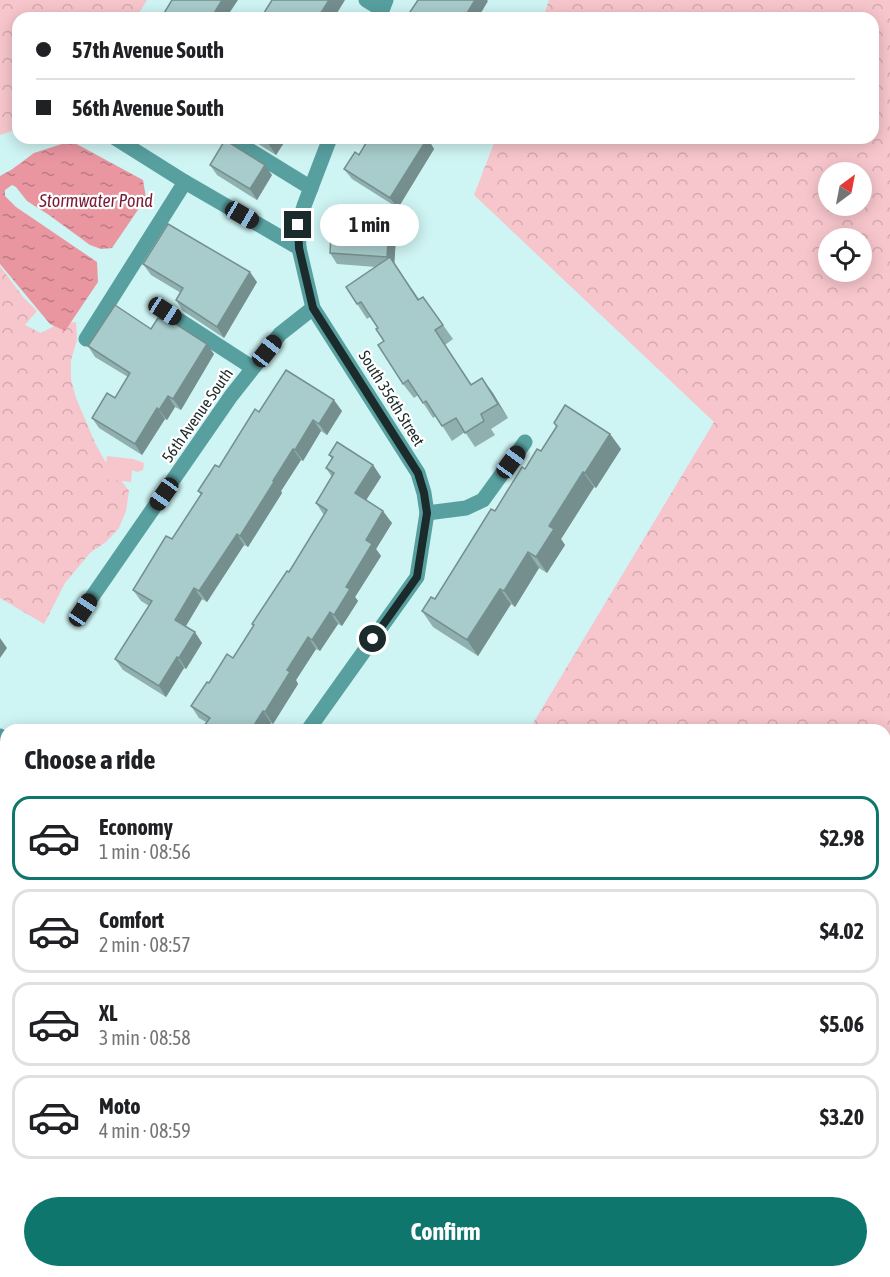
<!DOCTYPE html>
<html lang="en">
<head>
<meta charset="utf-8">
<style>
	body { margin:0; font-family:"Asap Condensed",sans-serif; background:#f2f2f2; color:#202124; height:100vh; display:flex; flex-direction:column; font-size:22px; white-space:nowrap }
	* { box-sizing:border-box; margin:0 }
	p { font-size:20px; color:#757577 }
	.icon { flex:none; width:33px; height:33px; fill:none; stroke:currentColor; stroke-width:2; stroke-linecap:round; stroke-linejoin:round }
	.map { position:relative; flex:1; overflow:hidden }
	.panel { position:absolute; left:0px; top:724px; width:891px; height:554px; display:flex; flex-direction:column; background:#fff; border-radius:18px 18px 0 0; box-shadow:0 3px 15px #0003 }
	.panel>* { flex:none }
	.hud { position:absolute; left:12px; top:12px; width:867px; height:132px; border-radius:18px; box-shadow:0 3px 15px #0003; display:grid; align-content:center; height:132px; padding:0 24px; background:#fff }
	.needle { width:39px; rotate:32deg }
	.fabs { position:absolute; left:818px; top:162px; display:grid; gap:12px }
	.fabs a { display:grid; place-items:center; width:54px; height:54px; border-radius:50%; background:#fff; box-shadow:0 3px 15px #0003; font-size:30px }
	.end { position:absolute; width:27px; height:27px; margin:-14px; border:8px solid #1b2a2a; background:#fff; box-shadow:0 0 0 3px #fff }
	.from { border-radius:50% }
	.bubble { position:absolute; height:42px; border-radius:21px; background:#fff; box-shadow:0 3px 15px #0003; font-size:20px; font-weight:700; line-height:42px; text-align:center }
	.car { position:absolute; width:18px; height:36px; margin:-18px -9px; border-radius:8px; box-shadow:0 0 4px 2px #0007; background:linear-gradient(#222 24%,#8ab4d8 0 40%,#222 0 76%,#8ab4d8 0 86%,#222 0) }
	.hud b { display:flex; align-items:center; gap:21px; height:57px; font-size:22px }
	.hud b+b { border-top:2px solid #e0e0e0 }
	.hud i { width:15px; height:15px; background:#202124 }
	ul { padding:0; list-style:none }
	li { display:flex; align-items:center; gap:18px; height:84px; margin:0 12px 9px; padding:0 12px; border:3px solid #e0e0e0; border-radius:18px }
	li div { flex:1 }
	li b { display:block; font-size:22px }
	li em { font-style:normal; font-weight:700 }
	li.active { border-color:#0f766e }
	li>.icon { width:54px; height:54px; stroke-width:1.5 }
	h2 { padding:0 24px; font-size:27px; line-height:72px }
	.primary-button { display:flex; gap:12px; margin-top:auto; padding:12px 24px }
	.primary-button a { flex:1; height:69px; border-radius:36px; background:#0f766e; color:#fff; font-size:24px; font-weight:700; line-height:69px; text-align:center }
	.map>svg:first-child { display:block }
	.forest { fill:url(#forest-crowns); fill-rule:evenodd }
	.park { fill:#f7c6cc }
	.water { fill:url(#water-ripples) }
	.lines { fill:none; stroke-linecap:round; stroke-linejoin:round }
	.minor { stroke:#58a0a0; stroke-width:15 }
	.wall { fill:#90afaf }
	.shaded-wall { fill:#758f8e }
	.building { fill:#a7cccb; stroke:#758f8e; stroke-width:1.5 }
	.route { stroke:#1b2a2a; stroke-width:8 }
	.labels { text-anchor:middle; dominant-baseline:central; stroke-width:4.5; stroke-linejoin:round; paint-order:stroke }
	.street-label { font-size:16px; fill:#1b2a2a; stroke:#fff }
	.water-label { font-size:18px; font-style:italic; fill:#7a1a33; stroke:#fff }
</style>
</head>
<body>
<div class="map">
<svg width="890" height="1277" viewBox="0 0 890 1277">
	<defs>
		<pattern id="forest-crowns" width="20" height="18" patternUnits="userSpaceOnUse" patternTransform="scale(1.5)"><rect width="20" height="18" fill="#f7c6cc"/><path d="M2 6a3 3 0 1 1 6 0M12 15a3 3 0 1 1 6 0" fill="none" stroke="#d3aaaf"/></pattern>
		<pattern id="water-ripples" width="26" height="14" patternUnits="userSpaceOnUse" patternTransform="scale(1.5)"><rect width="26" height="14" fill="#e996a1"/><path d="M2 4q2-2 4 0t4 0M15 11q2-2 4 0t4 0" fill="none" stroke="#bc7b83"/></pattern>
	</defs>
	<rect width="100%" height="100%" fill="#cef4f3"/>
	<!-- forest -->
	<g class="forest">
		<path d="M0 0H147L136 18H18V129L0 135Z"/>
		<path d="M549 0H890V1109L885 1117V730H529L714 422 474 195 496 138H873V18H543ZM861 172V206H828V172ZM828 238H861V272H828Z"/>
		<path d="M0 266 23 297 37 311 25 325 41 333 58 324 76 322 77 340 71 360V379L76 398 96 445 105 461 117 475 129 491 126 511 119 528 106 542 90 553 65 583 44 624 0 598Z"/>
		<path d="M262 1272H767L762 1277H259Z"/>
	</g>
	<!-- park -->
	<path class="park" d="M107 456 133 459 144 463 143 470 137 472 132 470 131 482 104 479Z"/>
	<!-- water -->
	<path class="water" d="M71 141 143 180 146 198 112 248 101 249 90 245 49 215 27 201 16 187 12 185 5 190V196L16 207 97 262 98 282 65 331 50 324 0 264V176L11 170 34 153Z"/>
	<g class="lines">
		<!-- minor -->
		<g class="minor">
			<path d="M366 0 382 10"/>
			<path d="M379 18 386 0"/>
			<path d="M115 138 185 182 299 248"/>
			<path d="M230 138 311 188"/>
			<path d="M165 311 253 368"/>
			<path d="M86 339 185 182"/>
			<path d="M427 513 466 508 483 500 525 442"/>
			<path d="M83 610 231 396 280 334 313 308"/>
			<path d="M308 730 417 577 427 513 424 493 418 473 313 308 299 248 298 225 304 206 330 138"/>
			<path d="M0 736 6 740"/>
			<path d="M0 1165 6 1156"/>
		</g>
	</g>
	<!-- wall -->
	<g class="wall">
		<path d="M249 138H287L276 155Z"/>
		<path d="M431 144 434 149 398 208 352 179 344 169 359 155Z"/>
		<path d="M210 165 272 175 257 200 217 175Z"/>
		<path d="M390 213 397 224 394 263 419 299 423 297 453 339 445 345 472 385 482 378 508 418 491 429 495 435 475 447 465 432 452 441 436 416 433 418 418 395 414 398 403 384 378 328 370 317 367 319 346 287 376 267 337 264 330 253 341 233Z"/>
		<path d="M143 264 257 282 224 338 183 311 176 300 181 293 151 275Z"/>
		<path d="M151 329 214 354 181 410 175 407 167 420 165 419 142 455 99 428 92 418 115 398 128 377 95 357 88 346Z"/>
		<path d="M342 411 327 435 321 431 303 461 301 460 281 491 282 493 248 547 244 545 207 602 202 599 185 627 202 643 186 669 184 668 166 697 123 670 115 659 149 606 141 601 133 590 172 539 201 495 198 491 219 467 259 412Z"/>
		<path d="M554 423 610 434 621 449 596 488 594 487 561 539 565 545 547 573 539 568 515 607 511 604 478 656 433 627 422 611 435 599 525 469 541 451 556 427Z"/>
		<path d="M329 455 373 465 381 477 366 500 392 523 376 549 381 556 355 597 358 601 342 626 338 624 320 651 316 649 296 680 298 684 273 724 271 723 266 730H201L206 722 199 718 191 706 209 683 233 658 254 626 252 624 289 572 324 515 316 503 332 477 326 468 332 459Z"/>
		<path d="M0 1246 6 1254V1272L0 1277Z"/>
	</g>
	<!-- shaded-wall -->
	<g class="shaded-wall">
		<path d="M222 0H238L226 18H215L213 15Z"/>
		<path d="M329 0H345L334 18H320L319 16Z"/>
		<path d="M475 0H487L488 1 478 18H464Z"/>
		<path d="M271 138H287L276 155 268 143Z"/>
		<path d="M423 138H434L431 144 434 149 398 208 390 198Z"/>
		<path d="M265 165 272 175 257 200 250 189Z"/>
		<path d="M390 213 397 224 394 268 387 257Z"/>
		<path d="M250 272 257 282 224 338 217 327Z"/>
		<path d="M207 344 214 354 181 410 173 399Z"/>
		<path d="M482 378 493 393 508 418 498 404Z"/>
		<path d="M168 396 175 407 167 420 159 410Z"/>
		<path d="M334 400 342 411 327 435 319 424Z"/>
		<path d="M157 408 165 419 142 455 135 444Z"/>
		<path d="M313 420 321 431 303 461 295 450Z"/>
		<path d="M610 434 621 449 596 488 585 473Z"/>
		<path d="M293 449 301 460 281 491 282 493 248 547 240 536 273 481Z"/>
		<path d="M373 465 381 477 363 505 355 493Z"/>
		<path d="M583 472 594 487 561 539 565 545 547 573 536 557 549 526Z"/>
		<path d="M383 511 392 523 376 549 381 556 355 597 358 601 342 626 334 615 366 540Z"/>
		<path d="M237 534 244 545 207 602 199 591Z"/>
		<path d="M528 552 539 568 515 607 504 591Z"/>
		<path d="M194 588 202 599 183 631 175 620Z"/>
		<path d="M500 589 511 604 478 656 467 640Z"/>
		<path d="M330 612 338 624 320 651 312 640Z"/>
		<path d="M195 632 202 643 186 669 179 658Z"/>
		<path d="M308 637 316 649 296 680 298 684 273 724 265 712 287 670Z"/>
		<path d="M0 638 7 648 0 658Z"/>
		<path d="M177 657 184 668 166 697 159 686Z"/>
		<path d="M263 711 271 723 266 730H251Z"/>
		<path d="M6 992V1031L0 1040V1000Z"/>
		<path d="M86 1272H91L95 1277H82Z"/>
	</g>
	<!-- building -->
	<g class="building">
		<path d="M172 0H222L213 15 218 18H161Z"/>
		<path d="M272 0H329L319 16 321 18H265L262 16Z"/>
		<path d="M418 0H475L464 18H406Z"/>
		<path d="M260 138H271L268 143Z"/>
		<path d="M369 138 427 139 390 198 344 169 355 152 359 155Z"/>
		<path d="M225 140 265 165 250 189 210 165Z"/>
		<path d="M342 210 390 213 387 257 330 253 331 233H341Z"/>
		<path d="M168 224 250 272 217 327 176 300 183 288 143 264Z"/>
		<path d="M390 257 418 300 423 297 443 325 435 330 471 385 482 378 498 404 481 414 484 421 465 433 456 418 442 426 426 401 423 403 408 380 403 384 378 345 384 341 376 329 378 328 361 302 357 304 346 287Z"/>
		<path d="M115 305 151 329 158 318 163 320 165 317 207 344 173 399 168 396 159 410 157 408 135 444 92 418 107 393 115 398 130 373 88 346Z"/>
		<path d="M286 370 334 400 319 424 313 420 295 450 293 449 273 481 274 482 240 536 237 534 199 591 194 588 175 620 195 632 179 658 177 657 159 686 115 659 152 601 133 590 166 536 172 539 202 493 198 491 215 465 219 467 255 409 259 412Z"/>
		<path d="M565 405 610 434 585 473 583 472 549 526 554 529 536 557 528 552 504 591 500 589 467 640 422 611 431 597 435 599 491 509 495 511 522 467 525 469 537 449 541 451 557 426 554 423Z"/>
		<path d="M337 442 373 465 355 493 383 511 366 540 372 544 346 587 350 589 334 615 330 612 312 640 308 637 287 670 290 672 265 712 263 711 251 730H201L210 718 191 706 207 682 209 683 227 654 233 658 254 625 252 624 287 571 289 572 327 510 316 503 334 473 326 468 333 457 329 455Z"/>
		<path d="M96 725 104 730H93Z"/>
		<path d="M0 950 6 954V992L0 1000Z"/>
		<path d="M0 1253 6 1260V1272H16L20 1277H0Z"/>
		<path d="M58 1272H86L82 1277H54Z"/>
	</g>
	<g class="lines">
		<!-- route -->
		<path class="route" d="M298 225 299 248 313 308 418 473 424 493 427 513 417 577 373 639"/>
	</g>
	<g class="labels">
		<!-- street labels -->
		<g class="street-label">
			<text transform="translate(392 398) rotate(58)">South 356th Street</text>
			<text transform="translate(197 415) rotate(-55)">56th Avenue South</text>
		</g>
		<!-- water labels -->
		<g class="water-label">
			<text x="96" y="200">Stormwater Pond</text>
		</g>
	</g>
</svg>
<div class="fabs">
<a><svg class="needle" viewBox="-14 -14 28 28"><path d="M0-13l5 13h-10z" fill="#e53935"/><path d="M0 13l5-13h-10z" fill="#757577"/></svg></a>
<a><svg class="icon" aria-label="locate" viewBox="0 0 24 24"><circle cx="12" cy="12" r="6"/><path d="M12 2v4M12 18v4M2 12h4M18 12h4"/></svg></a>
</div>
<i class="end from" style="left:373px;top:639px"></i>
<i class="end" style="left:298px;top:225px"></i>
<div class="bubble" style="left:320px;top:204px;width:99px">1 min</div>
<i class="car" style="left:242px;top:215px;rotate:120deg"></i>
<i class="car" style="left:165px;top:311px;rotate:123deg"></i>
<i class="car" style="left:267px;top:351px;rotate:38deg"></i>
<i class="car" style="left:511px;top:462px;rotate:36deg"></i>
<i class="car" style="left:164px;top:494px;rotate:215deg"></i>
<i class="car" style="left:83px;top:610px;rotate:34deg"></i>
<div class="hud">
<b><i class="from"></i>57th Avenue South</b>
<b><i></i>56th Avenue South</b>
</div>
<section class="panel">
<h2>Choose a ride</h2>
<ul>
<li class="active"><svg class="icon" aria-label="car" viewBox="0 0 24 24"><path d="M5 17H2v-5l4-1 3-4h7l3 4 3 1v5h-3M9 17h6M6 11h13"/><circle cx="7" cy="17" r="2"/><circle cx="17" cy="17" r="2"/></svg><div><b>Economy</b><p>1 min · 08:56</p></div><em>$2.98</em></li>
<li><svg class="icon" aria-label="car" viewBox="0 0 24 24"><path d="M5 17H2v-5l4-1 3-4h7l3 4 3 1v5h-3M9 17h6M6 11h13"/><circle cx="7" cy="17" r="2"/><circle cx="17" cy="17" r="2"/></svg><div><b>Comfort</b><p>2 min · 08:57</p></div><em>$4.02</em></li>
<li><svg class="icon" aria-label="car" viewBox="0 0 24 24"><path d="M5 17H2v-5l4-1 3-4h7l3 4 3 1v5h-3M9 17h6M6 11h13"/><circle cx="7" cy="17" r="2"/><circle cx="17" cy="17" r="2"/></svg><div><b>XL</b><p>3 min · 08:58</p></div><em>$5.06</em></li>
<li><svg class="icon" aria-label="car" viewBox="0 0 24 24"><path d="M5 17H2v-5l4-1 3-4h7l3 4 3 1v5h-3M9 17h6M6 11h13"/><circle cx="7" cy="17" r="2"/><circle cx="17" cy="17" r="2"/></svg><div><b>Moto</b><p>4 min · 08:59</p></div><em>$3.20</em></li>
</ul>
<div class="primary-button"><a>Confirm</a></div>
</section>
</div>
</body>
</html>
